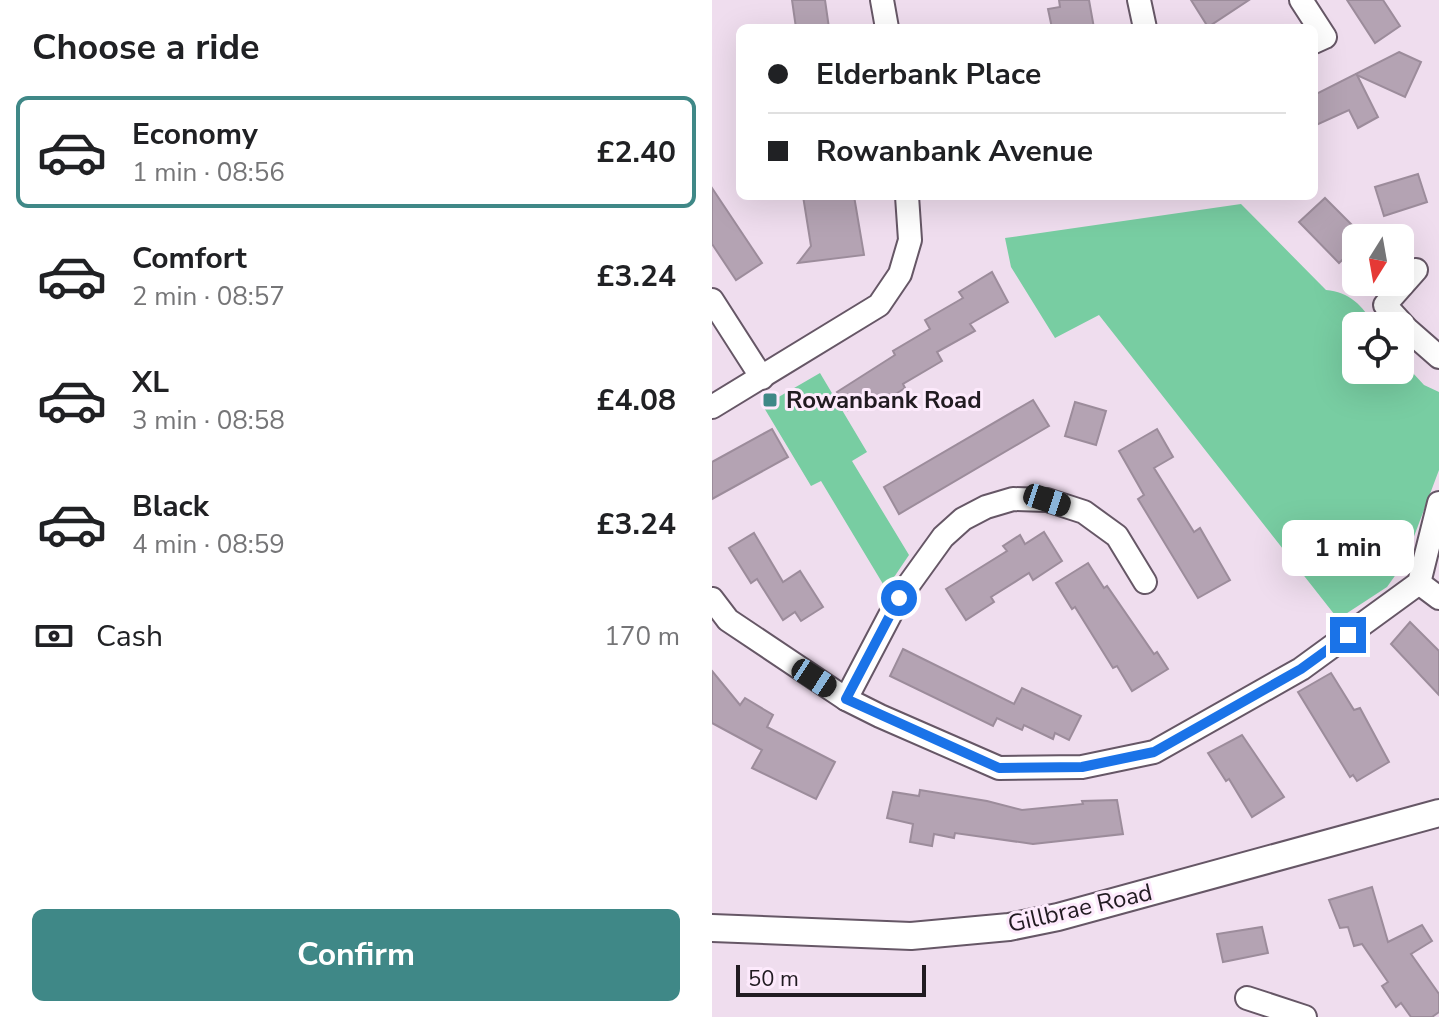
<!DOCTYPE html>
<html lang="en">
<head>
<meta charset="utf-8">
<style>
	body { margin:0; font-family:"Nunito Sans",sans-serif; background:#f2f2f2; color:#202124; height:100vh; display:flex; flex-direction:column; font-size:30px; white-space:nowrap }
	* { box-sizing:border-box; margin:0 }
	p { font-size:26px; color:#757577 }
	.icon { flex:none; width:44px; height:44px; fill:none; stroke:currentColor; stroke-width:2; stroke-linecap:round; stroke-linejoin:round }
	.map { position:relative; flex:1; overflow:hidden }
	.drawer { display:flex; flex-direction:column; background:#fff; width:712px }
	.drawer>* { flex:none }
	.banner { position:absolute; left:24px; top:24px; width:582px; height:176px; border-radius:12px; box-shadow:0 8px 32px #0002; display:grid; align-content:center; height:176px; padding:0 32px; background:#fff }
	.needle { width:52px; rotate:191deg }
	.tools { position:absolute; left:630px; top:224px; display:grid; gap:16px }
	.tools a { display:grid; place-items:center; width:72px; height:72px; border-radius:12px; background:#fff; box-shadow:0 8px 32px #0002; font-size:40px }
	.scale { position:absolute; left:24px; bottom:20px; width:190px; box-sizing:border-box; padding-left:8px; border:4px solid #211b21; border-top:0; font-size:22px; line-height:28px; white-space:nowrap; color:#211b21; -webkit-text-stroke:6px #fdeafc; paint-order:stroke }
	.end { position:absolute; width:36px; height:36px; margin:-18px; border:10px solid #1a73e8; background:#fff; box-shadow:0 0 0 4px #fff }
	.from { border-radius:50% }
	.bubble { position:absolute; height:56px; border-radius:12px; background:#fff; box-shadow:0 8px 32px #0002; font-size:26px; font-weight:700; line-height:56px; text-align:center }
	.car { position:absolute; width:24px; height:48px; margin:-24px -12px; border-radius:10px; box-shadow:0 0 6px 2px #0007; background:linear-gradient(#222 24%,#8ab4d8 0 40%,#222 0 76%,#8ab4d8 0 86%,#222 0) }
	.banner b { display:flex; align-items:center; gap:28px; height:76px; font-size:30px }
	.banner b+b { border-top:2px solid #e0e0e0 }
	.banner i { width:20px; height:20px; background:#202124 }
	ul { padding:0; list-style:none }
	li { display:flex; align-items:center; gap:24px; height:112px; margin:0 16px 12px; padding:0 16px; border:4px solid transparent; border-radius:12px }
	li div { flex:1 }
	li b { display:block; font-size:30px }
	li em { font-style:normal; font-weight:700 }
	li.current { border-color:#3f8887 }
	li>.icon { width:72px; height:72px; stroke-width:1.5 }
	h2 { padding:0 32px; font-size:36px; line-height:96px }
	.pay { display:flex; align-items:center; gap:20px; height:88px; padding:0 32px; font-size:30px }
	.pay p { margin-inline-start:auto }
	.button { display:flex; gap:16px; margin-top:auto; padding:16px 32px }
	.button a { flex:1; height:92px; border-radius:12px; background:#3f8887; color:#fff; font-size:32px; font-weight:700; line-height:92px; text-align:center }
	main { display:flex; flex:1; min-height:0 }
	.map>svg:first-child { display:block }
	.green { fill:#78cda2 }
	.building { fill:#b4a3b3; stroke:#9c8c9b; stroke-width:2 }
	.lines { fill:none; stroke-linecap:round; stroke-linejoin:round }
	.minor-casing { stroke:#665766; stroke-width:26 }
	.tertiary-casing { stroke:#665766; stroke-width:30 }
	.minor { stroke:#fff; stroke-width:22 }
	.tertiary { stroke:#fff; stroke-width:26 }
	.route { stroke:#1a73e8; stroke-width:10 }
	.poi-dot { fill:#3f8887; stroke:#fdeafc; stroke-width:3 }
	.labels { text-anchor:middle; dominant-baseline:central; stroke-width:6; stroke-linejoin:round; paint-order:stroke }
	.poi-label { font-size:24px; font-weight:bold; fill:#211b21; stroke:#fdeafc; text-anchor:start }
	.street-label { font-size:24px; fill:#211b21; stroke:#fdeafc }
</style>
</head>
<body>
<main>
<section class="drawer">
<h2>Choose a ride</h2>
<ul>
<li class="current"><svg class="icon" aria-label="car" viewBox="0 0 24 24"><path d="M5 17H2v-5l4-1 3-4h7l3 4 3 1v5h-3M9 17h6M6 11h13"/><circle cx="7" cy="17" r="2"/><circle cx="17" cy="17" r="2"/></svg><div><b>Economy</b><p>1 min · 08:56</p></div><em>£2.40</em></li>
<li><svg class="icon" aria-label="car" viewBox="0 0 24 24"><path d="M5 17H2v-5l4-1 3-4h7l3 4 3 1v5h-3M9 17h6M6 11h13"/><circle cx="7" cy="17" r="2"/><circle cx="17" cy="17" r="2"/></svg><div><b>Comfort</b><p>2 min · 08:57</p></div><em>£3.24</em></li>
<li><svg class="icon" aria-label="car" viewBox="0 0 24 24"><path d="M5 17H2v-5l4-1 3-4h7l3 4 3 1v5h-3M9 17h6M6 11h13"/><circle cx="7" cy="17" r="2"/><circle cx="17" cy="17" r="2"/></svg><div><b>XL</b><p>3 min · 08:58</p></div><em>£4.08</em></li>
<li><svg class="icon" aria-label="car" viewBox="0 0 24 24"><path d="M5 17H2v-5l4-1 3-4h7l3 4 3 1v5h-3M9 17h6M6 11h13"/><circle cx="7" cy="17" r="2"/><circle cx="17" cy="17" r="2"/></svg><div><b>Black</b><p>4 min · 08:59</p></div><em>£3.24</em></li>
</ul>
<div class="pay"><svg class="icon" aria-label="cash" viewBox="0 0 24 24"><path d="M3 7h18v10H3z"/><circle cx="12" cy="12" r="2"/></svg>Cash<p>170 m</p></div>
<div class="button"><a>Confirm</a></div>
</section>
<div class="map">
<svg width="727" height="1017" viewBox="0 0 727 1017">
	<rect width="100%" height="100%" fill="#efddee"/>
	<!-- green -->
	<g class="green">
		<path d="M529 204 614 290C637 292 651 305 662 326H644V370H688V359L712 385 727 392V470L692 563 675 587 626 619 387 315 343 338 299 267 293 238Z"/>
		<path d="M108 373 155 452 140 461 197 555 174 589 109 481 99 486 51 406Z"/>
	</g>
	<!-- building -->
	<g class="building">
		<path d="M80 0H113L117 28H84Z"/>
		<path d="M347 0H377L382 28H340L336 9 348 7Z"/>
		<path d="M479 0H537L496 27Z"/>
		<path d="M635 0H671L688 26 663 43Z"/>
		<path d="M687 52 709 62 693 97 645 75 666 117 646 128 637 110 602 126V95Z"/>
		<path d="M706 174 715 202 672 216 663 187Z"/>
		<path d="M0 188 50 263 24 280 0 244Z"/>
		<path d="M91 196H142L152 255 86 263 99 246Z"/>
		<path d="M613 198 653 238H644V247L627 263 587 222Z"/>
		<path d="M280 272 296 302 258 324 263 331 225 352 230 361 191 384 193 388 165 406 158 396 136 410 125 392 183 355 181 351 218 329 213 320 251 298 247 292Z"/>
		<path d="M321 400 337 426 187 514 172 487Z"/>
		<path d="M363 402 394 411 384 445 353 436Z"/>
		<path d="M60 429 76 457 0 499V462Z"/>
		<path d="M445 429 461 457 442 468 482 532 488 528 518 580 486 598 426 499 432 495 407 451Z"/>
		<path d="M332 532 350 561 321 580 317 573 279 597 282 602 254 620 234 589 295 551 291 546 308 535 313 544Z"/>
		<path d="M42 533 71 582 88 571 111 607 89 621 83 612 71 620 45 579 39 583 17 548Z"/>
		<path d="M376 563 392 588 395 586 442 654 445 652 456 669 420 691 405 666 401 668 363 607 360 609 344 583Z"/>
		<path d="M698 622 727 651V695L679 644Z"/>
		<path d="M191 649 302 704 310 688 369 716 357 740 343 733 341 739 312 725 310 730 285 718 281 726 178 676Z"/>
		<path d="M0 671 28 705 33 698 61 715 55 727 123 762 104 799 40 768 50 750 0 723Z"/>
		<path d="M619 673 642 710 648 708 677 762 645 781 641 775 638 777 586 692Z"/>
		<path d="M530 735 572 797 540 817 517 779 514 781 496 753Z"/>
		<path d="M208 790 275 801 310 810 371 804 370 801 405 800 411 834 321 844 243 833 242 838 222 834 220 846 198 842 201 824 175 818 181 792 207 796Z"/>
		<path d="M660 887 676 942 710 925 720 941 699 954 727 994V1012L720 1017H699L689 1003 684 1007 670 986 676 982 650 944 642 946 636 927 628 928 617 900Z"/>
		<path d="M550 927 556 953 511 962 505 934Z"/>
	</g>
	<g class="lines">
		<!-- minor casing -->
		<g class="minor-casing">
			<g id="minor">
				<path d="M170 0 175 28"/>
				<path d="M427 0 433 28"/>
				<path d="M589 0 613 37 602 42"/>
				<path d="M704 270 673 305 695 329 727 357"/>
				<path d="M0 300 50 378"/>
				<path d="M0 407 167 305 188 274 198 240 195 196"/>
				<path d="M707 583 727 598"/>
				<path d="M0 599 16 620 134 699 168 716 287 768 370 767 442 752 589 669 707 583 727 503"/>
				<path d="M134 699 187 598 231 537 251 519 274 507 301 499 335 500 372 512 405 536 433 582"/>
				<path d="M535 998 593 1017"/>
			</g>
		</g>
		<!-- tertiary casing -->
		<g class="tertiary-casing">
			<path id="tertiary" d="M0 928 199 936 297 927 346 917 727 813"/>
		</g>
		<!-- minor -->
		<use href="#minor" class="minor"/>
		<!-- tertiary -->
		<use href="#tertiary" class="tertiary"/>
	</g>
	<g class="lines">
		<!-- route -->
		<path class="route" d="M187 598 134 699 287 768 370 767 442 752 589 669 636 635"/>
	</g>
	<!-- markers -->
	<rect class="poi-dot" x="50" y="392" width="16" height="16" rx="4"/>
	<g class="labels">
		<!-- poi labels -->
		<g class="poi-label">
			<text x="74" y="400">Rowanbank Road</text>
		</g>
		<!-- street labels -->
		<g class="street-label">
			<text transform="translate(368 908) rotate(-13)">Gillbrae Road</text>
		</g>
	</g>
</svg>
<div class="tools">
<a><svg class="needle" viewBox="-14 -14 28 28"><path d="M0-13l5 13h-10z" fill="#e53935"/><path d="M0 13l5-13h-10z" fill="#757577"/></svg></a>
<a><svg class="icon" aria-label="locate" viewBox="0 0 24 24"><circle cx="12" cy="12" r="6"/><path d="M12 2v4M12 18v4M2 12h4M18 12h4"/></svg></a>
</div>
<div class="scale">50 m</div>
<i class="end from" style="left:187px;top:598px"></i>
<i class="end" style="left:636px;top:635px"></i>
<div class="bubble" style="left:570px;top:520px;width:132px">1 min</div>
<i class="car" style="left:335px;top:500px;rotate:108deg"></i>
<i class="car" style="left:102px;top:678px;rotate:123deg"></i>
<div class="banner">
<b><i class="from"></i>Elderbank Place</b>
<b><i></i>Rowanbank Avenue</b>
</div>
</div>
</main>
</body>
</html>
